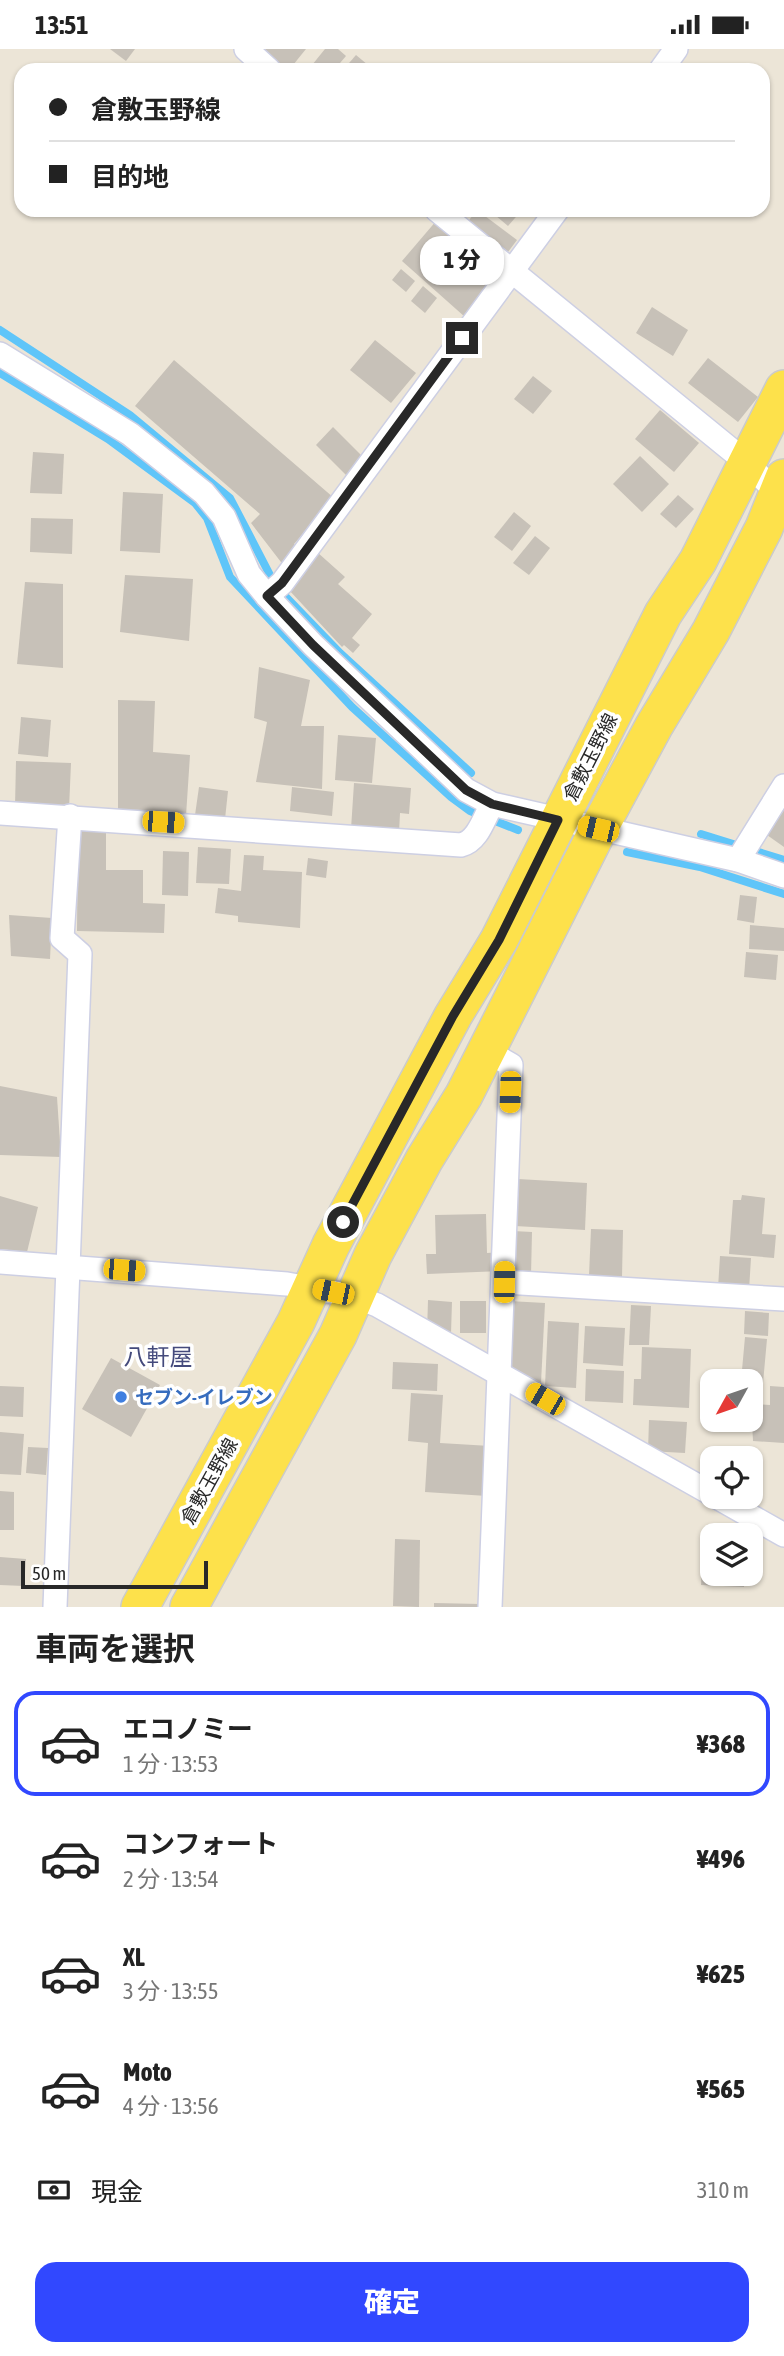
<!DOCTYPE html>
<html lang="ja">
<head>
<meta charset="utf-8">
<style>
	body { margin:0; font-family:"Asap Condensed","Noto Sans JP",sans-serif; background:#f6f6f6; color:#222; height:100vh; display:flex; flex-direction:column; font-size:26px; white-space:nowrap }
	* { box-sizing:border-box; margin:0 }
	p { font-size:23px; color:#767676 }
	.icon { flex:none; width:38px; height:38px; fill:none; stroke:currentColor; stroke-width:2; stroke-linecap:round; stroke-linejoin:round }
	.map { position:relative; height:1558px; overflow:hidden }
	.drawer { display:flex; flex-direction:column; background:#fff; flex:1 }
	.drawer>* { flex:none }
	.guide { position:absolute; left:14px; top:14px; width:756px; height:154px; border-radius:21px; box-shadow:0 2px 5px #0004; display:grid; align-content:center; height:154px; padding:0 35px; background:#fff }
	.needle { width:46px; rotate:230deg }
	.tools { position:absolute; left:700px; top:1320px; display:grid; gap:14px }
	.tools a { display:grid; place-items:center; width:63px; height:63px; border-radius:14px; background:#fff; box-shadow:0 2px 5px #0004; font-size:35px }
	.scale { position:absolute; left:21px; bottom:18px; width:187px; box-sizing:border-box; padding-left:7px; border:4px solid #282828; border-top:0; font-size:19px; line-height:24px; white-space:nowrap; color:#282828; -webkit-text-stroke:5px #fff; paint-order:stroke }
	.end { position:absolute; width:32px; height:32px; margin:-16px; border:9px solid #282828; background:#fff; box-shadow:0 0 0 4px #fff }
	.from { border-radius:50% }
	.bubble { position:absolute; height:49px; border-radius:21px; background:#fff; box-shadow:0 2px 5px #0004; font-size:23px; font-weight:800; line-height:49px; text-align:center }
	.car { position:absolute; width:21px; height:42px; margin:-21px -10px; border-radius:9px; box-shadow:0 0 5px 2px #0007; background:linear-gradient(#f5c518 24%,#345 0 40%,#f5c518 0 76%,#345 0 86%,#f5c518 0) }
	.guide b { display:flex; align-items:center; gap:24px; height:66px; font-size:26px }
	.guide b+b { border-top:2px solid #e0e0e0 }
	.guide i { width:18px; height:18px; background:#222 }
	ul { padding:0; list-style:none }
	li { display:flex; align-items:center; gap:21px; height:105px; margin:0 14px 10px; padding:0 21px; border:4px solid transparent; border-radius:21px }
	li div { flex:1 }
	li b { display:block; font-size:26px }
	li em { font-style:normal; font-weight:800 }
	li.selected { border-color:#3148ff }
	li>.icon { width:63px; height:63px; stroke-width:1.5 }
	h2 { padding:0 35px; font-size:32px; line-height:84px }
	.pay { display:flex; align-items:center; gap:18px; height:77px; padding:0 35px; font-size:26px }
	.pay p { margin-inline-start:auto }
	.action { display:flex; gap:14px; margin-top:auto; padding:14px 35px }
	.action a { flex:1; height:80px; border-radius:21px; background:#3148ff; color:#fff; font-size:28px; font-weight:800; line-height:80px; text-align:center }
	.status { display:flex; justify-content:space-between; align-items:center; height:49px; padding:0 35px; background:#fff; direction:ltr }
	.status svg { height:19px; fill:currentColor }
	.map>svg:first-child { display:block }
	.lines { fill:none; stroke-linecap:round; stroke-linejoin:round }
	.stream { stroke:#5fc5f9; stroke-width:8 }
	.building { fill:#c7c1b8 }
	.street-casing { stroke:#cdcfe3; stroke-width:26 }
	.primary-casing { stroke:#cbcbcb; stroke-width:40 }
	.street { stroke:#fff; stroke-width:23 }
	.primary { stroke:#fde14b; stroke-width:37 }
	.route { stroke:#282828; stroke-width:9 }
	.shop-dot { fill:#3f7fe0; stroke:#fff; stroke-width:2.5 }
	.labels { text-anchor:middle; dominant-baseline:central; stroke-width:7; stroke-linejoin:round; paint-order:stroke }
	.street-label { font-size:19px; fill:#282828; stroke:#fff }
	.shop-label { font-size:19px; font-weight:bold; fill:#366cbe; stroke:#fff; text-anchor:start }
	.quarter-label { font-size:23px; fill:#444a7c; stroke:#fff }
</style>
</head>
<body>
<div class="status"><b>13:51</b><svg viewBox="0 0 49 12"><path d="M0 12V9h3v3zM5 12V6h3v6zM10 12V3h3v9zM15 12V0h3v12zM26 1h20v11H26zM47 4h2v5h-2z"/></svg></div>
<div class="map">
<svg width="784" height="1558" viewBox="0 0 784 1558">
	<rect width="100%" height="100%" fill="#ece5d7"/>
	<g class="lines">
		<!-- stream -->
		<g class="stream">
			<path d="M0 281 130 366 230 449 270 526 286 548 340 604 471 724"/>
			<path d="M0 324 108 390 195 454 207 469 230 528 352 658 451 748 470 762 518 781"/>
			<path d="M701 785 784 811"/>
			<path d="M627 803 700 818 784 845"/>
		</g>
	</g>
	<!-- building -->
	<g class="building">
		<path d="M110 0H135L126 12Z"/>
		<path d="M260 0H306L289 21Z"/>
		<path d="M325 0H338L346 7 334 21H308Z"/>
		<path d="M356 6 374 21H343Z"/>
		<path d="M477 161 517 191 505 207 466 175Z"/>
		<path d="M489 161H522L508 177Z"/>
		<path d="M437 171 497 223 465 268 402 212Z"/>
		<path d="M401 220 415 232 406 243 392 231Z"/>
		<path d="M423 237 437 249 425 264 411 252Z"/>
		<path d="M652 258 688 281 673 307 636 284Z"/>
		<path d="M375 291 416 324 391 354 350 321Z"/>
		<path d="M708 309 758 348 738 373 688 334Z"/>
		<path d="M174 311 334 449 294 495 300 502 284 517 251 474 260 465 135 357Z"/>
		<path d="M533 327 552 342 533 365 514 350Z"/>
		<path d="M660 361 699 394 674 423 635 390Z"/>
		<path d="M333 378 363 408 346 426 316 396Z"/>
		<path d="M33 403 64 405 62 445 30 444Z"/>
		<path d="M640 407 669 435 642 463 613 435Z"/>
		<path d="M123 443 163 445 160 504 120 502Z"/>
		<path d="M678 446 694 460 676 479 660 465Z"/>
		<path d="M514 463 531 477 512 502 494 488Z"/>
		<path d="M31 469 73 470 72 505 30 503Z"/>
		<path d="M535 487 550 499 529 526 513 514Z"/>
		<path d="M317 503 345 528 338 535 372 565 352 589 360 596 353 604 344 596 342 598 289 541Z"/>
		<path d="M125 526 193 530 189 592 120 583Z"/>
		<path d="M25 533 63 535V619L17 615Z"/>
		<path d="M259 618 310 631 301 677H324L322 740 256 733 267 673 254 669Z"/>
		<path d="M118 651 155 652 153 703 190 706 186 767 118 764Z"/>
		<path d="M21 668 51 671 48 708 18 705Z"/>
		<path d="M338 686 376 689 372 734 335 731Z"/>
		<path d="M16 712 71 714 69 760 15 758Z"/>
		<path d="M354 734 411 739 409 765 400 764 399 784 351 780Z"/>
		<path d="M199 738 228 742 225 770 195 766Z"/>
		<path d="M292 738 334 743 332 767 290 762Z"/>
		<path d="M784 761V798L767 786Z"/>
		<path d="M78 776H106V821H143V854L165 855 164 884 77 882Z"/>
		<path d="M198 798 231 800 229 835 196 834Z"/>
		<path d="M163 802 189 803 188 847 162 846Z"/>
		<path d="M244 806 264 807 263 821 302 823 300 879 238 873V867L215 864 218 839 241 842Z"/>
		<path d="M308 809 328 812 326 829 306 826Z"/>
		<path d="M740 846 757 848 754 874 737 871Z"/>
		<path d="M9 866 52 869 50 910 11 907Z"/>
		<path d="M750 876 784 879V902L749 900Z"/>
		<path d="M746 903 778 906 776 931 744 928Z"/>
		<path d="M0 1037 57 1048 61 1108 0 1106Z"/>
		<path d="M518 1130 587 1134 585 1181 515 1177Z"/>
		<path d="M742 1146 765 1149 762 1185 776 1186 774 1209 729 1205 733 1151H741Z"/>
		<path d="M0 1147 38 1158 27 1203 0 1200Z"/>
		<path d="M486 1165 487 1204 501 1203 502 1222 427 1225 426 1205H436L435 1166Z"/>
		<path d="M591 1180 623 1181 622 1228 589 1227Z"/>
		<path d="M513 1182 532 1183 531 1227 512 1226Z"/>
		<path d="M720 1207 751 1209 749 1241 718 1239Z"/>
		<path d="M428 1251 452 1253 451 1284 427 1283Z"/>
		<rect x="460" y="1252" width="26" height="32"/>
		<path d="M509 1252 545 1254 541 1334 508 1323Z"/>
		<path d="M631 1256 651 1257 649 1296H629Z"/>
		<path d="M745 1262 769 1264 768 1287 744 1285Z"/>
		<path d="M548 1272 579 1274 576 1339 545 1337Z"/>
		<path d="M585 1277 625 1279 623 1317 583 1314Z"/>
		<path d="M745 1288 767 1290 762 1345H751V1332H741Z"/>
		<path d="M642 1298 691 1300 689 1359 633 1356 634 1330H641Z"/>
		<path d="M111 1309 160 1336 131 1388 82 1360Z"/>
		<path d="M393 1313 438 1315 437 1342 392 1340Z"/>
		<path d="M586 1320 624 1322 623 1354 585 1352Z"/>
		<path d="M0 1337 24 1338 23 1368 0 1367Z"/>
		<path d="M770 1337 784 1338V1394L753 1392 751 1355 770 1356Z"/>
		<path d="M411 1344 443 1346 440 1394 490 1397 487 1447 425 1443 428 1394 408 1392Z"/>
		<path d="M649 1371 687 1373 685 1404 648 1402Z"/>
		<path d="M0 1383 24 1385 21 1426 0 1425Z"/>
		<path d="M28 1398 48 1399 46 1426 26 1424Z"/>
		<path d="M0 1442 14 1443V1481H0Z"/>
		<path d="M395 1490 420 1491 419 1558 393 1557Z"/>
		<path d="M703 1498H712V1524H745L744 1538 701 1536Z"/>
		<path d="M0 1508 26 1510 24 1537 0 1536Z"/>
		<path d="M434 1554 480 1555V1558H434Z"/>
	</g>
	<g class="lines">
		<!-- street casing -->
		<g class="street-casing">
			<g id="street">
				<path d="M246 0 269 21"/>
				<path d="M661 21 676 0"/>
				<path d="M437 161 735 404 784 449"/>
				<path d="M0 305 130 385 204 444 224 468 249 525 267 547 313 596 466 741 492 755 738 811 784 827"/>
				<path d="M267 547 282 534 557 161"/>
				<path d="M0 764 461 796C478 792 484 769 492 755"/>
				<path d="M738 811 784 737"/>
				<path d="M487 1002 511 1016 490 1558"/>
				<path d="M0 1213 287 1235 354 1247 377 1256 712 1445"/>
				<path d="M504 1233 784 1250"/>
				<path d="M715 1447 784 1486"/>
				<path d="M55 1558 80 905 62 889 70 767"/>
			</g>
		</g>
		<!-- primary casing -->
		<g class="primary-casing">
			<g id="primary">
				<path d="M140 1558 296 1273 331 1196 453 967 499 891 663 565 698 512 784 340"/>
				<path d="M189 1558 338 1286 373 1206 424 1111 464 1046 598 781 654 677 711 582 764 479 784 429"/>
			</g>
		</g>
		<!-- street -->
		<use href="#street" class="street"/>
		<!-- primary -->
		<use href="#primary" class="primary"/>
	</g>
	<g class="lines">
		<!-- route -->
		<path class="route" d="M343 1173 453 967 499 891 558 771 492 755 466 741 313 596 267 547 282 534 462 289"/>
	</g>
	<!-- markers -->
	<circle class="shop-dot" cx="121" cy="1348" r="7"/>
	<g class="labels">
		<!-- street labels -->
		<g class="street-label">
			<text transform="translate(590 708) rotate(-63)">倉敷玉野線</text>
			<text transform="translate(209 1432) rotate(-61)">倉敷玉野線</text>
		</g>
		<!-- shop labels -->
		<g class="shop-label">
			<text x="135" y="1348">セブン-イレブン</text>
		</g>
		<!-- quarter labels -->
		<g class="quarter-label">
			<text x="158" y="1308">八軒屋</text>
		</g>
	</g>
</svg>
<div class="tools">
<a><svg class="needle" viewBox="-14 -14 28 28"><path d="M0-13l5 13h-10z" fill="#e53935"/><path d="M0 13l5-13h-10z" fill="#767676"/></svg></a>
<a><svg class="icon" aria-label="locate" viewBox="0 0 24 24"><circle cx="12" cy="12" r="6"/><path d="M12 2v4M12 18v4M2 12h4M18 12h4"/></svg></a>
<a><svg class="icon" aria-label="layers" viewBox="0 0 24 24"><path d="M12 4l9 5-9 5-9-5zM3 14l9 5 9-5"/></svg></a>
</div>
<div class="scale">50 m</div>
<i class="end from" style="left:343px;top:1173px"></i>
<i class="end" style="left:462px;top:289px"></i>
<div class="bubble" style="left:420px;top:187px;width:84px">1 分</div>
<i class="car" style="left:163px;top:773px;rotate:94deg"></i>
<i class="car" style="left:598px;top:780px;rotate:283deg"></i>
<i class="car" style="left:510px;top:1043px;rotate:182deg"></i>
<i class="car" style="left:124px;top:1221px;rotate:95deg"></i>
<i class="car" style="left:504px;top:1233px;rotate:1deg"></i>
<i class="car" style="left:333px;top:1243px;rotate:282deg"></i>
<i class="car" style="left:545px;top:1350px;rotate:300deg"></i>
<div class="guide">
<b><i class="from"></i>倉敷玉野線</b>
<b><i></i>目的地</b>
</div>
</div>
<section class="drawer">
<h2>車両を選択</h2>
<ul>
<li class="selected"><svg class="icon" aria-label="car" viewBox="0 0 24 24"><path d="M5 17H2v-5l4-1 3-4h7l3 4 3 1v5h-3M9 17h6M6 11h13"/><circle cx="7" cy="17" r="2"/><circle cx="17" cy="17" r="2"/></svg><div><b>エコノミー</b><p>1 分 · 13:53</p></div><em>¥368</em></li>
<li><svg class="icon" aria-label="car" viewBox="0 0 24 24"><path d="M5 17H2v-5l4-1 3-4h7l3 4 3 1v5h-3M9 17h6M6 11h13"/><circle cx="7" cy="17" r="2"/><circle cx="17" cy="17" r="2"/></svg><div><b>コンフォート</b><p>2 分 · 13:54</p></div><em>¥496</em></li>
<li><svg class="icon" aria-label="car" viewBox="0 0 24 24"><path d="M5 17H2v-5l4-1 3-4h7l3 4 3 1v5h-3M9 17h6M6 11h13"/><circle cx="7" cy="17" r="2"/><circle cx="17" cy="17" r="2"/></svg><div><b>XL</b><p>3 分 · 13:55</p></div><em>¥625</em></li>
<li><svg class="icon" aria-label="car" viewBox="0 0 24 24"><path d="M5 17H2v-5l4-1 3-4h7l3 4 3 1v5h-3M9 17h6M6 11h13"/><circle cx="7" cy="17" r="2"/><circle cx="17" cy="17" r="2"/></svg><div><b>Moto</b><p>4 分 · 13:56</p></div><em>¥565</em></li>
</ul>
<div class="pay"><svg class="icon" aria-label="cash" viewBox="0 0 24 24"><path d="M3 7h18v10H3z"/><circle cx="12" cy="12" r="2"/></svg>現金<p>310 m</p></div>
<div class="action"><a>確定</a></div>
</section>
</body>
</html>
